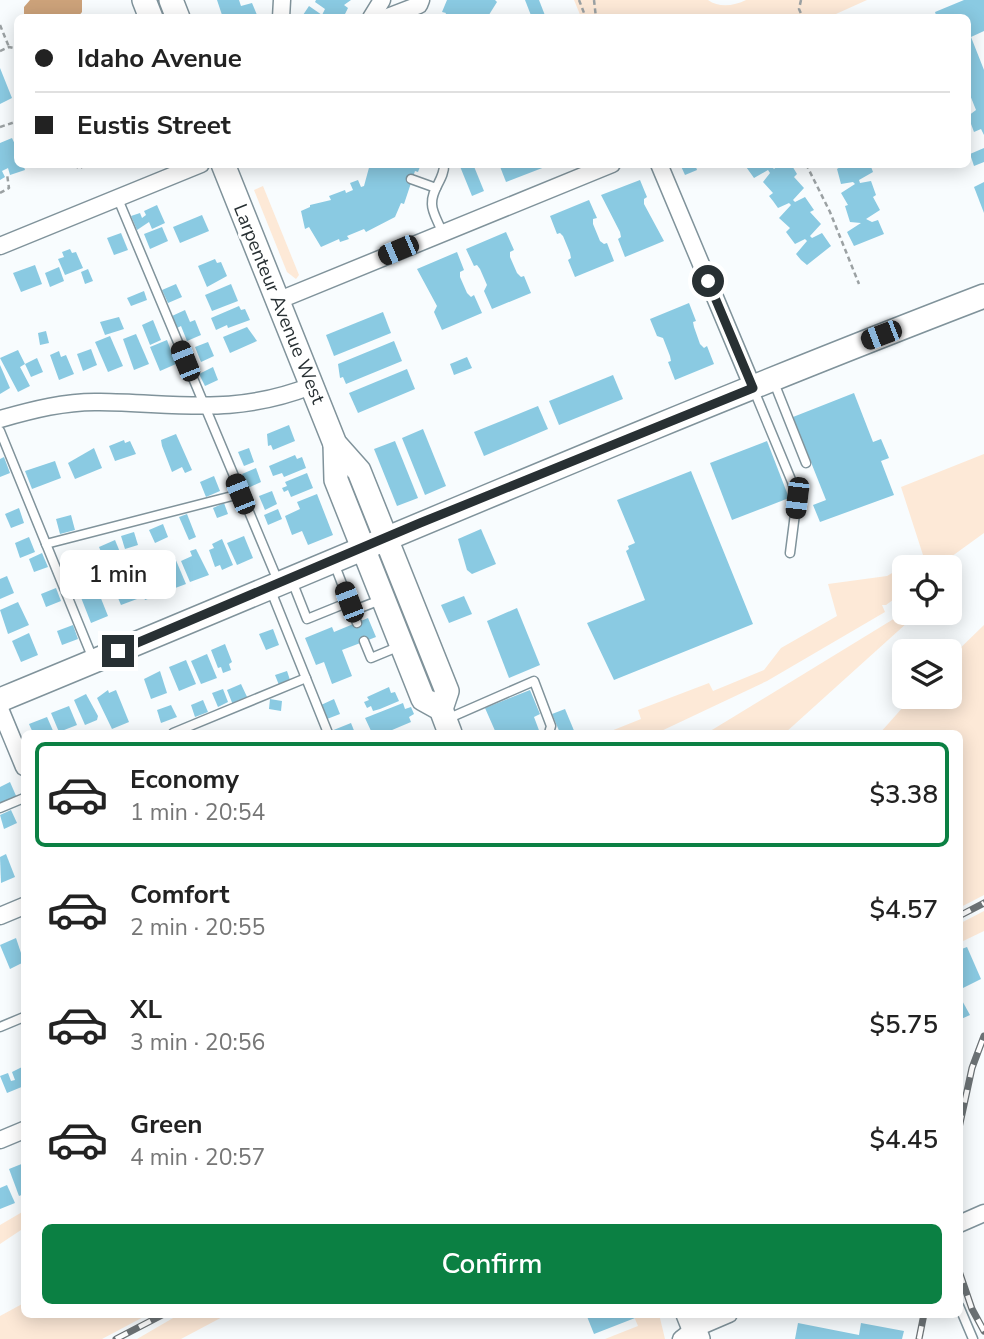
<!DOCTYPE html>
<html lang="en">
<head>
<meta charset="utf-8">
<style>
	body { margin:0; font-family:"Nunito Sans",sans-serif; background:#f6f6f6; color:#222; height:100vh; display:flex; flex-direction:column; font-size:26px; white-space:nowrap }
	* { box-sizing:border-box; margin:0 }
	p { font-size:23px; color:#767676 }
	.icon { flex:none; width:38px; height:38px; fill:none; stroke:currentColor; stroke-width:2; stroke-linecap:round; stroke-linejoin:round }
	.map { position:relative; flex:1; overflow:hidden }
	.details { position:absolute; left:21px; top:730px; width:942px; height:588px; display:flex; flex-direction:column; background:#fff; border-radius:10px; box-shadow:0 4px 18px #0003 }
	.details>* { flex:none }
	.guide { position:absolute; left:14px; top:14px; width:957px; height:154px; border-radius:10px; box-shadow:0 4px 18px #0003; display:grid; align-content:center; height:154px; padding:0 21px; background:#fff }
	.tools { position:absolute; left:892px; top:555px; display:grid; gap:14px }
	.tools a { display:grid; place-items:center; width:70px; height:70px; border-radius:10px; background:#fff; box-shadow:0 4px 18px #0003; font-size:35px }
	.end { position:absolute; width:32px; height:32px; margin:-16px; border:9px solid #283033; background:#fff; box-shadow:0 0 0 4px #fff }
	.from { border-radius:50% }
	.bubble { position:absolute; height:49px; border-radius:10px; background:#fff; box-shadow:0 4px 18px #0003; font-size:23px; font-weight:600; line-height:49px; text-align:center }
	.car { position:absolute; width:21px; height:42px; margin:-21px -10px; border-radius:9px; box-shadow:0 0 5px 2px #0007; background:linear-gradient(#222 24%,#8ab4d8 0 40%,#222 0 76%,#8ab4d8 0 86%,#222 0) }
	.guide b { display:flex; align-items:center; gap:24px; height:66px; font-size:26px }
	.guide b+b { border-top:2px solid #e0e0e0 }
	.guide i { width:18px; height:18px; background:#222 }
	ul { padding:12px 0 0; list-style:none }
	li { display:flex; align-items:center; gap:21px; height:105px; margin:0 14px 10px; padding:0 7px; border:4px solid transparent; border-radius:10px }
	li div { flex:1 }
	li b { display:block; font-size:26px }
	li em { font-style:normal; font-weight:600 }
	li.selected { border-color:#0b8043 }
	li>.icon { width:63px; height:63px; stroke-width:1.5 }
	.primary-button { display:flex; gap:14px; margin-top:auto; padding:14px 21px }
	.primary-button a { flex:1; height:80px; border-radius:10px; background:#0b8043; color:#fff; font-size:28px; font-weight:600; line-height:80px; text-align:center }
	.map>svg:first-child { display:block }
	.green { fill:#fde9d7 }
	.water { fill:#cca27a }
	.building { fill:#8acae2 }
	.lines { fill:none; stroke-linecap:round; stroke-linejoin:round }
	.lane-casing { stroke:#80939b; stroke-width:11 }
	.street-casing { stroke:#80939b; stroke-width:19 }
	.secondary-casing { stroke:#80939b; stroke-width:26 }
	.path { stroke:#9ba1a3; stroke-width:2.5; stroke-dasharray:5 3.5; stroke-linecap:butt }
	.lane { stroke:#fff; stroke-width:8 }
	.street { stroke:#fff; stroke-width:16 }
	.secondary { stroke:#fff; stroke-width:23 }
	.rail-casing { stroke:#6c7275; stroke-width:7 }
	.rail { stroke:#fff; stroke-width:4.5; stroke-dasharray:13; stroke-linecap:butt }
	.route { stroke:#283033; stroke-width:9 }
	.labels { text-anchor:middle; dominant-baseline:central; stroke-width:6; stroke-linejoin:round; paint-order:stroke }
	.street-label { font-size:19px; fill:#283033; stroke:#fff }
</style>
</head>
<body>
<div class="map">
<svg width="984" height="1339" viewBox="0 0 984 1339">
	<rect width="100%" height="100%" fill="#f8fcfe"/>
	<!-- green -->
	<g class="green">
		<path d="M574 0H708C719 8 734 6 746 0H867L827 18 581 17Z"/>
		<path d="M263 186 299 275 296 279 287 272 254 190Z"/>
		<path d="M984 454V533L937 567H905V591L886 605H882L885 612 767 681 657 733H606L641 719 638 710 709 683 713 691 764 670 781 648 837 616 828 584 887 576 923 555 901 487Z"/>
		<path d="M905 612 918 613 785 733H707Z"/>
		<path d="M984 625V895L959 908V733H880L912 697 950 696V658Z"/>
		<path d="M984 911V931L959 943V924Z"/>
		<path d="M24 1211V1228L0 1244V1225Z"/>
		<path d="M24 1303V1314H149L102 1339H0V1316Z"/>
		<path d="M180 1314H228L181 1339H137Z"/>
		<path d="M633 1314H659L665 1339H605L638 1326Z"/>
	</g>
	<!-- water -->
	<path class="water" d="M30 0H82V12L78 17H24V7Z"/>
	<!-- building -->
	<g class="building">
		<path d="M217 0H239L241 6 252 3 257 15 255 18H223Z"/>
		<path d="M316 0H351L344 5 348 8 343 18H301L309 6 322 15 325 9 315 2Z"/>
		<path d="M447 0H495L497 2 487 18H444L446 13 442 12Z"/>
		<path d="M525 0H539L546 18H532Z"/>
		<path d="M964 0H984V31L971 37 984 70V135L981 129 974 132 968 116 976 110 968 90V18H937L935 12Z"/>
		<path d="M0 68 12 98 0 104Z"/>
		<path d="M12 138 18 151V164H23L25 170 10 175 8 168 2 171 5 177 0 180V143Z"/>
		<path d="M984 148V162L974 166 970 154Z"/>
		<path d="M370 164H421L418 172 415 171 404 204 401 203 395 217 366 232 364 229 347 236 349 239 340 242 339 239 321 247 309 227 305 229 301 211 310 207V205L331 200 329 196 345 190 346 193 353 190 350 183 358 180 361 187 364 186Z"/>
		<path d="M459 164H473L484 191 472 196Z"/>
		<path d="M499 164H550V165L506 182Z"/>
		<path d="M680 164H695L697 170 685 175Z"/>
		<path d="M744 164H775L772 167 774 169 780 164H791L797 174 794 177 804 188 793 200 795 202 805 197 814 210 810 212 821 224 810 236 812 238 822 233 831 246 807 265 801 260 796 254 807 241 805 239 795 244 786 232 790 228 779 218 791 205 789 203 778 208 773 201 769 196 773 193 763 182 770 173 768 170 754 178Z"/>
		<path d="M839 164H870L873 172 859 180 860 183 871 181 876 195 873 197 880 210 866 219 872 222 878 220 884 234 854 246 847 232 861 223 850 222 845 206 848 205 841 193 855 184 853 182 841 184 837 169 840 167Z"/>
		<path d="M640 180 647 197 644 199V204L664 241 625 257 618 239 621 237 620 232 601 195Z"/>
		<path d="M984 182V213L974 187Z"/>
		<path d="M589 200 597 218 593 219V224L600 241 604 244 607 243 614 261 575 277 568 260 571 258 570 253 563 236 560 233 557 234 550 216Z"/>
		<path d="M157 205 165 223 152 229 149 222 137 230 131 216 140 213 142 218 146 215 144 211Z"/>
		<path d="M202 215 209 231 180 243 173 227Z"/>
		<path d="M162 227 168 241 150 249 144 234Z"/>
		<path d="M506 232 514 250 510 252V257L517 273 521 277 524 276 531 293 492 309 484 291 487 285 480 269 477 265 474 266 466 249Z"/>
		<path d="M121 233 128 250 114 255 107 238Z"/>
		<path d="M70 249 72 253 76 252 83 268 65 275 58 259 64 257 62 252Z"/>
		<path d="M457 252 464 270 460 272V277L467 293 471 297 474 295 482 313 442 330 434 312 437 306 417 269Z"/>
		<path d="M215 259 217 263 221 262 227 276 207 287 198 266Z"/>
		<path d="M35 265 42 284 21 292 13 273Z"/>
		<path d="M59 267 64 281 50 287 45 273Z"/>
		<path d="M88 269 93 281 85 284 81 272Z"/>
		<path d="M176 284 182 297 168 303 162 290Z"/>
		<path d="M231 284 238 301 212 311 205 295Z"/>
		<path d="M144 291 147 300 131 306 127 298Z"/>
		<path d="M689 303 696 321 693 322 694 327 700 344 704 348 707 346 714 364 675 380 668 362 671 361 670 356 663 338 657 336 650 319Z"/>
		<path d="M239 306 241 310 245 309 250 320 228 328 227 325 216 330 211 318Z"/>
		<path d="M185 310 190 322 195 320 201 335 187 341 181 326 177 328 172 316Z"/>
		<path d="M383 312 391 333 334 356 326 335Z"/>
		<path d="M119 317 124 329 105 335 100 322Z"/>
		<path d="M153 320 161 340 150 345 142 325Z"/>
		<path d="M247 327 257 341 230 353 223 337Z"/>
		<path d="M46 331 49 343 40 345 38 333Z"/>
		<path d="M136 334 149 364 134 370 123 339Z"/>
		<path d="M110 336 123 366 108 372 95 342Z"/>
		<path d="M167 340 176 364 160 371 150 347Z"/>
		<path d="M394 341 402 361 346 384 343 377 340 378 338 364Z"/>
		<path d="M208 342 214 356 201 362 195 347Z"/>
		<path d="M91 349 97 365 83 371 77 354Z"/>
		<path d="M18 350 25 364 20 367 30 386 18 392 0 358Z"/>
		<path d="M59 351 61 357 66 355 74 374 59 380 50 355Z"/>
		<path d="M467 357 472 368 454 375 450 364Z"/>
		<path d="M37 358 43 372 31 377 25 364Z"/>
		<path d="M0 365 10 388 0 394Z"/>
		<path d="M213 367 218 380 205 386 199 374Z"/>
		<path d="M407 369 415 389 358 413 349 393Z"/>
		<path d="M613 375 623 399 559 425 549 401Z"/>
		<path d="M854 393 873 442 881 439 889 458 881 461 894 495 820 522 813 505 826 500 793 417Z"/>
		<path d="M538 406 548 429 484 456 474 432Z"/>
		<path d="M289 425 295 441 273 450 271 445 268 446 267 434Z"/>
		<path d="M423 429 446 486 425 495 402 438Z"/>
		<path d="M176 434 192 470 185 473 182 467 172 472 162 446 161 440Z"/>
		<path d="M124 440 125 443 130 441 136 454 115 461 109 446Z"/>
		<path d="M395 441 418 498 397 506 374 449Z"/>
		<path d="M767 441 789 498 732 520 710 463Z"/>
		<path d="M94 448 102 468 75 479 68 463Z"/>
		<path d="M249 448 254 462 244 466 238 452Z"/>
		<path d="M295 455 297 459 302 457 306 468 284 477 282 473 273 476 269 466Z"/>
		<path d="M4 457 10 473 0 477V459Z"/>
		<path d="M55 461 61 478 32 489 25 471Z"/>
		<path d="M256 468 261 482 248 488 242 474Z"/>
		<path d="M691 471 753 624 614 680 587 623 645 600 626 551 629 549 628 546 635 543 617 500Z"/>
		<path d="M307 473 313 488 291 497 288 490 284 492 282 488 287 486 285 482Z"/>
		<path d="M214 476 220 491 206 497 200 482Z"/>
		<path d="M272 491 277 504 265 510 259 496Z"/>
		<path d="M317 494 333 535 308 545 302 531 292 535 285 516 300 509 297 502Z"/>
		<path d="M224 503 228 514 217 518 213 508Z"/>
		<path d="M19 508 24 523 11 528 5 514Z"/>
		<path d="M278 509 282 519 268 525 264 515Z"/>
		<path d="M187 514 196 537 189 540 179 517Z"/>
		<path d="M71 515 75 530 60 534 56 519Z"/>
		<path d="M163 524 168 537 155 543 149 530Z"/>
		<path d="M481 529 496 564 472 574 467 570 458 539Z"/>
		<path d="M134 532 138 545 125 549 121 536Z"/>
		<path d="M244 536 253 558 237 565 227 543Z"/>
		<path d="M29 537 35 552 20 558 15 543Z"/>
		<path d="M222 539 233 565 222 570 220 565 215 567 209 550 214 548 212 544Z"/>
		<path d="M115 540 122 557 106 564 99 547Z"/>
		<path d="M196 549 209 575 190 582 181 561 192 556 190 551Z"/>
		<path d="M42 553 48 567 34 572 29 559Z"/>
		<path d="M77 558 85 575 69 582 61 565Z"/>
		<path d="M175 558 186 584 170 590 159 565Z"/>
		<path d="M151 569 159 590 154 592 156 596 145 600 135 575Z"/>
		<path d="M7 576 14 593 0 599V579Z"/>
		<path d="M128 578 137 599 121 605 112 584Z"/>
		<path d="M88 581 89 583 94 581 108 616 91 623 80 595 85 593 81 584Z"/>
		<path d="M56 588 61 601 46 607 41 594Z"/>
		<path d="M464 596 472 614 449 623 441 605Z"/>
		<path d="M18 602 29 625 8 634 0 610Z"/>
		<path d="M517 608 540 665 509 678 487 621Z"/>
		<path d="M368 618 376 637 342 650 352 676 332 684 324 662 316 665 305 638 332 627 334 632Z"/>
		<path d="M73 625 78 639 62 645 57 631Z"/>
		<path d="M273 629 279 645 266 650 259 634Z"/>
		<path d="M29 633 38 655 21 662 12 641Z"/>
		<path d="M225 644 232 662 229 664 231 670 223 673 221 667 218 668 211 650Z"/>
		<path d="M207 654 217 678 201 684 191 661Z"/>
		<path d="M186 660 196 684 179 691 169 667Z"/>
		<path d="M160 671 167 693 151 699 144 679Z"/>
		<path d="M287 671 290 680 279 685 275 675Z"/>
		<path d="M241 684 248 699 233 705 227 690Z"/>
		<path d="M389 687 391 693 395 692 399 701 380 709 373 711 371 706 367 708 364 702 369 700 367 697Z"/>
		<path d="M223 689 228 702 218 707 212 693Z"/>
		<path d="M108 690 109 693 116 690 129 722 112 729 97 698Z"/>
		<path d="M530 690 540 714 534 717 540 733H502L501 731 496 733 485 708Z"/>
		<path d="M86 694 98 716 97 720 85 725 74 700Z"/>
		<path d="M270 699 282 701 281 711 269 709Z"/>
		<path d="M334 699 340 714 327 719 321 705Z"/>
		<path d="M203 700 208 712 195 717 191 705Z"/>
		<path d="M403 703 405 709 411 707 414 714 409 717 411 722 385 733H372L365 718Z"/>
		<path d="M171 705 177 717 161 723 157 710Z"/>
		<path d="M69 706 77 725 59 732 51 713Z"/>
		<path d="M565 709 575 733H560L552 714Z"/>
		<path d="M47 717 54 733H33L29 724Z"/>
		<path d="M351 723 355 733H332L331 731Z"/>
		<path d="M10 782 17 798 0 805V787Z"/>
		<path d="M11 810 17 823 4 829 0 815Z"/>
		<path d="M6 854 15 877 1 883 0 857Z"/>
		<path d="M16 938 24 962 10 969 0 945Z"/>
		<path d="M967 947 981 979 959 990V950Z"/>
		<path d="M959 995 970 1015 959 1020Z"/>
		<path d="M24 1066V1086L7 1093 0 1076 8 1073 11 1081 15 1080 12 1072Z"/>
		<path d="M24 1163V1194L19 1196 9 1169Z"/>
		<path d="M7 1185 15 1203 0 1209V1188Z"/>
		<path d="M586 1314H633L635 1318 594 1334Z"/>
		<path d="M798 1323 859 1335 861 1323 904 1331 902 1339H795Z"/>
	</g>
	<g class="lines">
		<!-- lane casing -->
		<g class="lane-casing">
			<g id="lane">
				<path d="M411 179 436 188"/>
				<path d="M118 199 278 581"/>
				<path d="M442 232C439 223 432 213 432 204 431 189 445 179 444 164"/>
				<path d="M773 380 806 463"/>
				<path d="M753 388 792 482 797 498 790 553"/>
				<path d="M0 431 93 659"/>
				<path d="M46 544 240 494"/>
				<path d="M292 581 307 619 349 602 334 563"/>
				<path d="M271 591 328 733"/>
				<path d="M349 602 352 611 383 599"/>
				<path d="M352 611 357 623"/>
				<path d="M364 641 371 658 400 646"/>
				<path d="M447 719 534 681 551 726 549 733"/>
				<path d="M173 733 306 678"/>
				<path d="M0 808 24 798"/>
				<path d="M0 1027 24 1017"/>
				<path d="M959 1306 973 1339"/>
			</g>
		</g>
		<!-- street casing -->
		<g class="street-casing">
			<g id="street">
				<path d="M281 18 282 0"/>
				<path d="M371 18 382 0"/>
				<path d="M385 18 419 5 421 0"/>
				<path d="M659 164 753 388"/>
				<path d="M0 246 201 164"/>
				<path d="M277 301 612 164"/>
				<path d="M0 419C32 410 66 401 100 402 179 403 234 416 311 386"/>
				<path d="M0 709 24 767"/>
				<path d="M0 916 24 906"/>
				<path d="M0 1140 24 1130"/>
				<path d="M959 1224 984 1213"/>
				<path d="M681 1339 694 1329 729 1314"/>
			</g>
		</g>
		<!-- secondary casing -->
		<g class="secondary-casing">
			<g id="secondary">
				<path d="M144 0 151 18"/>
				<path d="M171 0 178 18"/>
				<path d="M223 164 335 444 359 471 447 691 441 709"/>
				<path d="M335 444 336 480 423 699 441 709 450 733"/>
				<path d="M0 700C328 565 653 423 984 296"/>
				<path d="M688 1314 698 1339"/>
			</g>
		</g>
		<!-- path -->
		<g class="path">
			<path d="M579 0 586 18"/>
			<path d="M594 0 596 18"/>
			<path d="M801 0 799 9 803 18"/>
			<path d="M0 25 9 47"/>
			<path d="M0 51 9 47 18 49"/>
			<path d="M0 127 18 121"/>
			<path d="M75 164 79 169 86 164"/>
			<path d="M806 164 830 212 859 284"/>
			<path d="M0 193 9 188 7 174"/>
		</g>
		<!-- lane -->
		<use href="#lane" class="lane"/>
		<!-- street -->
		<use href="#street" class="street"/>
		<!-- secondary -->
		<use href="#secondary" class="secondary"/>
		<!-- rail casing -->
		<g class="rail-casing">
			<g id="rail">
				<path d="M959 916 984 903"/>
				<path d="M959 1128 972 1068 984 1036"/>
				<path d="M959 1271 972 1309 984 1331"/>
				<path d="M116 1339 164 1314"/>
				<path d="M919 1339 924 1314"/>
			</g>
		</g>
		<!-- rail -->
		<use href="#rail" class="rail"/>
	</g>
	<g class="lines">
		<!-- route -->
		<path class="route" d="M118 651 420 523 753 388 708 281"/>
	</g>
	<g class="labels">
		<!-- street labels -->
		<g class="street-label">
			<text transform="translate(279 304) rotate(68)">Larpenteur Avenue West</text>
		</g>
	</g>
</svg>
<div class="tools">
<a><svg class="icon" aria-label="locate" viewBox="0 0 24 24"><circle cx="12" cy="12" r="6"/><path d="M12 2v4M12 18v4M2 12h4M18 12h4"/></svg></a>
<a><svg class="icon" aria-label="layers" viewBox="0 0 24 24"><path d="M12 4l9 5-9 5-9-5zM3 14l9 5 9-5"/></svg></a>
</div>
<i class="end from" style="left:708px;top:281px"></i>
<i class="end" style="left:118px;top:651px"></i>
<div class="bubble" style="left:60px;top:550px;width:116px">1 min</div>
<i class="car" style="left:398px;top:250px;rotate:247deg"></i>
<i class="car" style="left:881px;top:335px;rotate:249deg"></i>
<i class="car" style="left:185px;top:361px;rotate:338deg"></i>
<i class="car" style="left:240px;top:494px;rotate:338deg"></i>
<i class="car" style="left:797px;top:498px;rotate:187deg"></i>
<i class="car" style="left:349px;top:602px;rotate:339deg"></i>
<div class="guide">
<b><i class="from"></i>Idaho Avenue</b>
<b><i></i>Eustis Street</b>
</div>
<section class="details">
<ul>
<li class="selected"><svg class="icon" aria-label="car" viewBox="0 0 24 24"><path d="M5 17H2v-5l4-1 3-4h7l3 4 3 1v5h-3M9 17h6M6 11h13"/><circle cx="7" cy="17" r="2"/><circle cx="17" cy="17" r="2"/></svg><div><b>Economy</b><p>1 min · 20:54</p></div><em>$3.38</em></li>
<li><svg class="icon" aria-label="car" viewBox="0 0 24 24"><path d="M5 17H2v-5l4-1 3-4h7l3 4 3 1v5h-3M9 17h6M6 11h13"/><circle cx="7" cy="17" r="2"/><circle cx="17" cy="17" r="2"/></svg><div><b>Comfort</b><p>2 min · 20:55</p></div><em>$4.57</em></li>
<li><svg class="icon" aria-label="car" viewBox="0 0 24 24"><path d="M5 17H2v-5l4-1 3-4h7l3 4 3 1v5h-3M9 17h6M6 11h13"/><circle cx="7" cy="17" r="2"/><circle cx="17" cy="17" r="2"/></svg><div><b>XL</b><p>3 min · 20:56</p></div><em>$5.75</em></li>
<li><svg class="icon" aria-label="car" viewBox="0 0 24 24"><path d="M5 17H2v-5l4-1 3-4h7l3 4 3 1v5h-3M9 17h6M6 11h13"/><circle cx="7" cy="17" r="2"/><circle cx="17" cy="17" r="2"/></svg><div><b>Green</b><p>4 min · 20:57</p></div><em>$4.45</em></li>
</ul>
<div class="primary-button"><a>Confirm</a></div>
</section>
</div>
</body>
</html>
